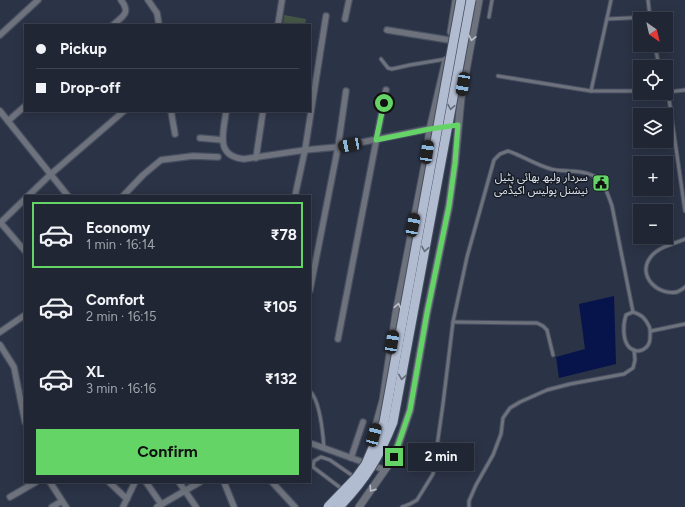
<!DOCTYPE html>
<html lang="en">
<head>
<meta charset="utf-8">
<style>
	body { margin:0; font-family:Figtree,"Noto Sans Arabic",sans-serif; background:#2d3240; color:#f1f3f6; height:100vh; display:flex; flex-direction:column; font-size:15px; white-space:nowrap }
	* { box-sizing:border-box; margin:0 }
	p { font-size:13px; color:#a2a5ac }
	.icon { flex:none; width:22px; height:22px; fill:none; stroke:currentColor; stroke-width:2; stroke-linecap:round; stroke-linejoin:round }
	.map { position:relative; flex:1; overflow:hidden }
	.panel { position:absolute; left:24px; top:195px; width:287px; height:288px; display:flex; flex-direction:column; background:#202634; border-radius:0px; box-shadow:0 2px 10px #0003,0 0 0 1px #3d434f }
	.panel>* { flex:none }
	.top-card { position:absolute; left:24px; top:24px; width:287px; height:88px; border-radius:0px; box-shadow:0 2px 10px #0003,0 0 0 1px #3d434f; display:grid; align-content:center; height:88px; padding:0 12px; background:#202634 }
	.needle { width:26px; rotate:146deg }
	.fabs { position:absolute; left:633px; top:12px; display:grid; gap:8px }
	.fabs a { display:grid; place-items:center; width:40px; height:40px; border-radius:0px; background:#202634; box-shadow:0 2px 10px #0003,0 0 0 1px #3d434f; font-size:20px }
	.end { position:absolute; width:18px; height:18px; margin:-9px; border:5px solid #65d467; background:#111; box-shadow:0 0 0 2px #111 }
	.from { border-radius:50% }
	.bubble { position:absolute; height:28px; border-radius:0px; background:#202634; box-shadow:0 2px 10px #0003,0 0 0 1px #3d434f; font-size:13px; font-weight:700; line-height:28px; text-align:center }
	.car { position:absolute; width:12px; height:24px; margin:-12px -6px; border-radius:5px; box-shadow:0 0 3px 1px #0007; background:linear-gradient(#222 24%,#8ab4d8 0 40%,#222 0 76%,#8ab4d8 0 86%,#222 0) }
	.top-card b { display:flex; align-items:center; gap:14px; height:38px; font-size:15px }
	.top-card b+b { border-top:1px solid #3d434f }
	.top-card i { width:10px; height:10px; background:#f1f3f6 }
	ul { padding:7px 0 0; list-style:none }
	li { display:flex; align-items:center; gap:12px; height:66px; margin:0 8px 6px; padding:0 4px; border:2px solid transparent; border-radius:0px }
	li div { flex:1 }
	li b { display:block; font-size:15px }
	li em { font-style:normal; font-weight:700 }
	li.on { border-color:#65d467 }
	li>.icon { width:36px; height:36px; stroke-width:1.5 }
	.primary-button { display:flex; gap:8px; margin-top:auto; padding:8px 12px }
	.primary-button a { flex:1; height:46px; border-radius:0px; background:#65d467; color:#111; font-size:16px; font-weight:700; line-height:46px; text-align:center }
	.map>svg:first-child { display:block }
	.water { fill:#07144b }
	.building { fill:#465746 }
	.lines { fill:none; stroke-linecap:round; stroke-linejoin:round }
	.service-casing { stroke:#474f61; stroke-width:5 }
	.minor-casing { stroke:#474f61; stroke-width:8 }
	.tertiary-casing { stroke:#474f61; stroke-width:9 }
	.service { stroke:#6e727c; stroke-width:3 }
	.minor { stroke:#6e727c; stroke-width:5.5 }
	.tertiary { stroke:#6e727c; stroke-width:7 }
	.trunk-bridge-casing { stroke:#474f61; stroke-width:11; stroke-linecap:butt }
	.trunk-bridge { stroke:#b2bcd1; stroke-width:9 }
	.oneway { stroke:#bbc0cc }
	.oneway2 { stroke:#646c7a }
	.route { stroke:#65d467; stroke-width:5 }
	.labels { text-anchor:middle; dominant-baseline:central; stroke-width:3; stroke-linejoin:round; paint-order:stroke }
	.poi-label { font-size:11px; fill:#dce2ee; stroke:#171b24; text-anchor:end }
</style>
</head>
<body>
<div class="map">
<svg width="685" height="507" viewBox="0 0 685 507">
	<rect width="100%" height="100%" fill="#2b3346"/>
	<!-- water -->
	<path class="water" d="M614 296 616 364 559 378 556 357 585 349 579 304Z"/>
	<!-- building -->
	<path class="building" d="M284 15 306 19 305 25H283Z"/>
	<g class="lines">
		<!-- service casing -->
		<g class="service-casing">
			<g id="service">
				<path d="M489 17 492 0"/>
				<path d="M607 19 650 17 648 0"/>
				<path d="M655 45 659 67"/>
				<path d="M381 59 388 68 392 69 410 65 446 59"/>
				<path d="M498 76 591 91 611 0"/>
				<path d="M685 90 668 92 685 211"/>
				<path d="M591 91H640"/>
				<path d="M685 239C674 244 657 247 650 258 637 276 658 296 677 292 679 291 683 289 685 287"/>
				<path d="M633 312C642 315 645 318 649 326 651 330 650 334 650 338 650 348 639 355 630 348 622 341 623 324 626 315Z"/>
				<path d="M453 322 537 323 543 326 547 330 553 355"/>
				<path d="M651 331 685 324"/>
				<path d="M310 391C320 401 323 434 324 448"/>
				<path d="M342 489 313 467 314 461 321 457 330 460 353 476"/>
				<path d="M402 507 410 504 417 500 433 474 443 404 453 322 467 257 494 160 500 154 508 151C523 156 536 165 551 169 557 171 563 170 569 171 599 172 603 180 612 206L633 312"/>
				<path d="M469 507V501L476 485 493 455 501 434 503 418 510 408 520 402 547 390 570 384 624 374 633 368 635 360 634 350"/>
			</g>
		</g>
		<!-- minor casing -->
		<g class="minor-casing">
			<g id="minor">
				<path d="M148 0 157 13 159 25"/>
				<path d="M345 19 349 0"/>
				<path d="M113 25C123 16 131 13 121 0"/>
				<path d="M278 25 282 0"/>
				<path d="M387 30 449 40"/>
				<path d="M0 35 38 0"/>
				<path d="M0 111 68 196"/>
				<path d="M171 111 175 134"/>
				<path d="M226 111C224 132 214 156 244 159L305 150 338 147 433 128"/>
				<path d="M8 121 25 106"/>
				<path d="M200 138 223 140"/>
				<path d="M256 158 263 111"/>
				<path d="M28 196 51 174 124 111"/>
				<path d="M123 196 143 175 161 160 193 156 218 157"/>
				<path d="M295 196 305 150 326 16"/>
				<path d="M0 222 25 251"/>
				<path d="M0 223 25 199"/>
				<path d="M310 290 338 147 346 91"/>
				<path d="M0 332 25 315"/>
				<path d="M338 339 386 90"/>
				<path d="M0 345 14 367 25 422"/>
				<path d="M310 443 385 470"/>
				<path d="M351 458 363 422"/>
				<path d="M50 482 66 507"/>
				<path d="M109 482 127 499"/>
				<path d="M146 482 161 504"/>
				<path d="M179 482 196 507"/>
				<path d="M224 482 234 507"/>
				<path d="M272 482 295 507"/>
				<path d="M10 497 36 482"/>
				<path d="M52 507 62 501"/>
				<path d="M123 507 135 482"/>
				<path d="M157 507 200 482"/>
			</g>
		</g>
		<!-- tertiary casing -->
		<g class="tertiary-casing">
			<g id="tertiary">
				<path d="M451 32 456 0"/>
				<path d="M372 440 383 400 396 313 425 164 430 129 446 60"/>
				<path d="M359 507 394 457 410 410 427 313 449 206 455 163 461 98 479 0"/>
			</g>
		</g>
		<!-- service -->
		<use href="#service" class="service"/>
		<!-- minor -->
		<use href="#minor" class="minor"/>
		<!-- tertiary -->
		<use href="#tertiary" class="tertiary"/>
		<!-- trunk-bridge casing -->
		<g class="trunk-bridge-casing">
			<g id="trunk-bridge">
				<path d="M328 507 356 478 366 464 384 422 461 0"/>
				<path d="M339 507C366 479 379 457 393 422L471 0"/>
			</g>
		</g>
		<!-- trunk-bridge -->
		<use href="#trunk-bridge" class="trunk-bridge"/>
	</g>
	<!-- one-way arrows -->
	<defs><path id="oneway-chevron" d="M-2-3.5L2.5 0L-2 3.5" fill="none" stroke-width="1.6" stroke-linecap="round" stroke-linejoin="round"/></defs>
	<g class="oneway">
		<use href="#oneway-chevron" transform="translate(472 38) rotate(102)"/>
		<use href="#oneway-chevron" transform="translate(398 306) rotate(-79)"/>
		<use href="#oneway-chevron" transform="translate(372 489) rotate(125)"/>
	</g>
	<g class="oneway2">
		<use href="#oneway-chevron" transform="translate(451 107) rotate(100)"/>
		<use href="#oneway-chevron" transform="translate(425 249) rotate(100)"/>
		<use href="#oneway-chevron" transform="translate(402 377) rotate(100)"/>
	</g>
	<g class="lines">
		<!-- route -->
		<path class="route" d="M384 103 376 140 430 129 458 125 455 163 449 206 427 313 410 410 394 457"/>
	</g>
	<!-- icons -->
	<defs>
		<g id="civic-square" transform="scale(0.9)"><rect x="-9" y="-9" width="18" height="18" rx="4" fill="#65d467" stroke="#171b24"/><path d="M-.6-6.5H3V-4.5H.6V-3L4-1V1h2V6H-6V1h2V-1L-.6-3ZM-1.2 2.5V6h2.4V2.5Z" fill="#111"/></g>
	</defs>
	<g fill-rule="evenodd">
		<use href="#civic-square" x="601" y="183"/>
	</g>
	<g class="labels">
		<!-- poi labels -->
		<g class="poi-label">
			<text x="588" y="177">سردار ولبھ بھائی پٹیل<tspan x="588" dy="13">نیشنل پولیس اکیڈمی</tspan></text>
		</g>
	</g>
</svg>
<div class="fabs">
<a><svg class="needle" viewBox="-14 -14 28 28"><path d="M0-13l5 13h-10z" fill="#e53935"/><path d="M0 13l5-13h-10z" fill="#a2a5ac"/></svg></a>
<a><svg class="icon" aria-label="locate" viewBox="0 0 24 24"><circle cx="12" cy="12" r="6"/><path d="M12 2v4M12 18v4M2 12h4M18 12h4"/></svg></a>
<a><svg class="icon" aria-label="layers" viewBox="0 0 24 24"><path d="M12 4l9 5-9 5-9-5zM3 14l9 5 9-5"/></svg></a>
<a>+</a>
<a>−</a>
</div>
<i class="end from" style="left:384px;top:103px"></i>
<i class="end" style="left:394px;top:457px"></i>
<div class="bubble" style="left:408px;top:443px;width:66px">2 min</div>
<i class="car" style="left:463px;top:84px;rotate:190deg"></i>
<i class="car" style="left:350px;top:145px;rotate:259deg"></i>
<i class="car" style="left:427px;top:152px;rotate:8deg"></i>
<i class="car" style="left:413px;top:225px;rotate:11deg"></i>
<i class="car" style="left:392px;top:342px;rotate:9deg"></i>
<i class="car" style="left:374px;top:435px;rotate:15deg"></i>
<div class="top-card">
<b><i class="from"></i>Pickup</b>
<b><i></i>Drop-off</b>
</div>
<section class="panel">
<ul>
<li class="on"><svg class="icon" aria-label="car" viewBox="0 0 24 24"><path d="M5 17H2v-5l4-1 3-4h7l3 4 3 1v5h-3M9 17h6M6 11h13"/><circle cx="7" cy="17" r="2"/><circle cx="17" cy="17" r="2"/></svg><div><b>Economy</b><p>1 min · 16:14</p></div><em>₹78</em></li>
<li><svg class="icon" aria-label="car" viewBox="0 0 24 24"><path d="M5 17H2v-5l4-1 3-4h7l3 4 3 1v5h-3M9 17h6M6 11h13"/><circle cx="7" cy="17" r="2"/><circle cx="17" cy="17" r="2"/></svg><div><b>Comfort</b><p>2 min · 16:15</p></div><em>₹105</em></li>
<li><svg class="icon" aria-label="car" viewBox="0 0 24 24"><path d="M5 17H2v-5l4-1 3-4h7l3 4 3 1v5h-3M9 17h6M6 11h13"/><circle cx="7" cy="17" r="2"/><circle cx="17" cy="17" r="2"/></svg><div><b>XL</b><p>3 min · 16:16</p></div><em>₹132</em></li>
</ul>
<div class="primary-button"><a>Confirm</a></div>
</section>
</div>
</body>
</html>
